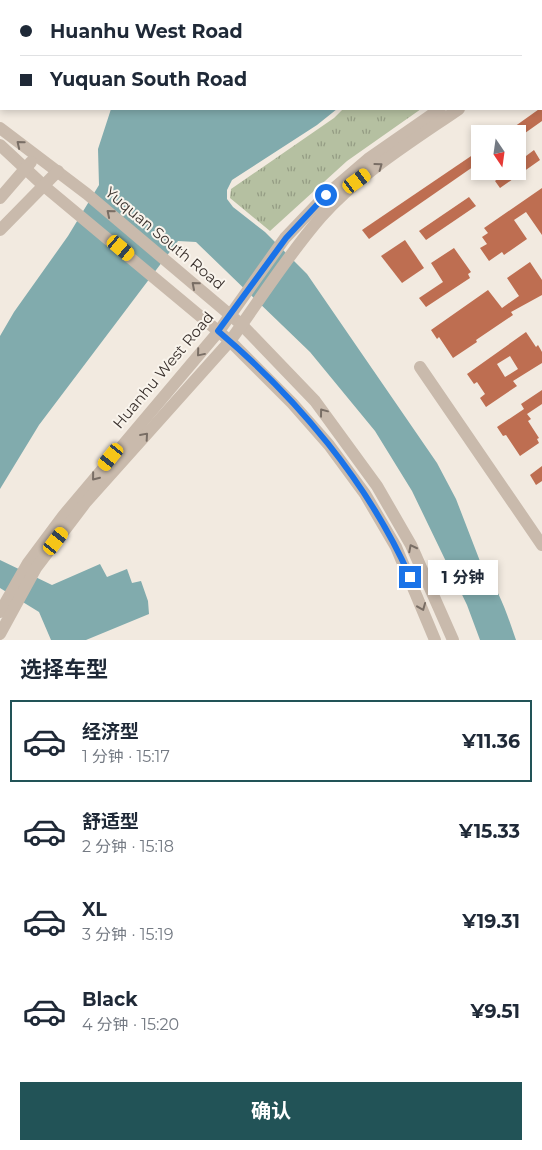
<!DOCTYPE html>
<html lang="zh">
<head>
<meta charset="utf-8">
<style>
	body { margin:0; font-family:Montserrat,"Noto Sans SC",sans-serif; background:#f6f6f7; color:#1f2937; height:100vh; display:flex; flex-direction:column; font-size:19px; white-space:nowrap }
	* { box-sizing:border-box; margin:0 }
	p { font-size:16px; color:#747a83 }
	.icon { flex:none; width:28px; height:28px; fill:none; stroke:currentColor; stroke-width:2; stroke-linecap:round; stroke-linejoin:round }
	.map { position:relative; height:640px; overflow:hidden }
	.panel { display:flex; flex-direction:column; background:#fff; flex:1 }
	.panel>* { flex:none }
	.guide { position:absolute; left:0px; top:0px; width:542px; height:110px; box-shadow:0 2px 8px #0003; display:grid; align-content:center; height:110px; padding:0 20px; background:#fff }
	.needle { width:32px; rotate:167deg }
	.buttons { position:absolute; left:471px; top:125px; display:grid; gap:10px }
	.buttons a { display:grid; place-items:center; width:55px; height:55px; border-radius:0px; background:#fff; box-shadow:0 2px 8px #0003; font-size:25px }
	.end { position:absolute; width:22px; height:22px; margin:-11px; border:6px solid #1a73e8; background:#fff; box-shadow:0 0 0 2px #fff }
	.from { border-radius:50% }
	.bubble { position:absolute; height:35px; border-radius:0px; background:#fff; box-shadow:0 2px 8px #0003; font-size:16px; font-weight:700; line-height:35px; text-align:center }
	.car { position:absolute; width:15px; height:30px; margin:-15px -8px; border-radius:6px; box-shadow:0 0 4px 1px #0007; background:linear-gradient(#f5c518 24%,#345 0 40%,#f5c518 0 76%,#345 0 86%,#f5c518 0) }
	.guide b { display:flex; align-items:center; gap:18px; height:48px; font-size:19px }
	.guide b+b { border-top:1px solid #e0e1e3 }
	.guide i { width:12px; height:12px; background:#1f2937 }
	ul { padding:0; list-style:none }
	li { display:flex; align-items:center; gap:15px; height:82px; margin:0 10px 8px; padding:0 10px; border:2px solid transparent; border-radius:0px }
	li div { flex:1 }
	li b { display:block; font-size:19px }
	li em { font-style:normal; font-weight:700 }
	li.current { border-color:#225357 }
	li>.icon { width:45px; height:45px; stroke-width:1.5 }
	h2 { padding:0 20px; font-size:22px; line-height:60px }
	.primary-button { display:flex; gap:10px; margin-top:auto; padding:10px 20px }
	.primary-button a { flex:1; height:58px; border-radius:0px; background:#225357; color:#fff; font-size:20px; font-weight:700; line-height:58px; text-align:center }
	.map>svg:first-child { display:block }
	.park { fill:url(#park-tufts) }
	.water { fill:#81abad }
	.building { fill:#be6e51; fill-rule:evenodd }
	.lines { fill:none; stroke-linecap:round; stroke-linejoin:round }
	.minor { stroke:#c9baac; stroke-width:12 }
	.oneway { stroke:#796e65 }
	.route { stroke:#1a73e8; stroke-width:6 }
	.labels { text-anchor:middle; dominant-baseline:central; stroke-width:4; stroke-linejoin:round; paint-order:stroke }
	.street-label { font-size:15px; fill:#382f2b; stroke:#f9f4ec }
</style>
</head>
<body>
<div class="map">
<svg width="542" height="640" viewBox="0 0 542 640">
	<defs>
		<pattern id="park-tufts" width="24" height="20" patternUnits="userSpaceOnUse" patternTransform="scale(1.25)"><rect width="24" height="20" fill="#b5c0a1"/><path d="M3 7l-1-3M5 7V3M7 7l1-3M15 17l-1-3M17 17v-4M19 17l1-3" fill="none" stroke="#949c83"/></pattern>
	</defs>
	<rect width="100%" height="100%" fill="#f2eae0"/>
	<!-- park -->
	<path class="park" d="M343 109H421L347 161 270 231 230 198 231 189 334 118Z"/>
	<!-- water -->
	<g class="water">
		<path d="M78 0H277L279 1H79Z"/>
		<path d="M350 0H495L348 1Z"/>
		<path d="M111 109H337L317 125 232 180 227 190V199L233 207 265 232 307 274 437 463 456 499 483 569C499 588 508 617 516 640H480L467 605 412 491 375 431 310 352 196 242 178 241 39 425 0 489V336L14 312 68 236 99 185 98 149Z"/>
		<path d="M0 560 52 585 100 564 107 577 127 569 132 583 141 581 148 601 149 614 86 640H51L39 612 0 588Z"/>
	</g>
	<!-- building -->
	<g class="building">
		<path d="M542 107V121L518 138V134H504Z"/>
		<path d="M480 150V162L369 239 362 230Z"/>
		<path d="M534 150 540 160 500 188 495 181 500 177 499 175 504 171H518V162Z"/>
		<path d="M542 188V235L526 212 514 220 527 239 504 255 502 252 489 261 480 248 487 244 482 237 488 233 484 228Z"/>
		<path d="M469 197 476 206 426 240 419 231Z"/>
		<path d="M405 240 424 268 402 283 381 256Z"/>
		<path d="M454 248 471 272 468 274 470 278 426 307 419 298 443 282 431 263Z"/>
		<path d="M530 262 542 280V295L511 312 513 315 476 340 477 342 453 358 439 337 437 339 431 330 488 290 502 308 519 296 507 278Z"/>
		<path d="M526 332 536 347 538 345 542 352V363L513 381 517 386 486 407 480 398 485 394 477 382 474 384 467 374ZM510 356 518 369 505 377 497 364Z"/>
		<path d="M542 390V404L527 414 531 419 528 421 539 438 537 439 539 443 520 456 506 435 503 436 497 427 524 409 521 404Z"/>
		<path d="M542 466V481L536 485 530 475Z"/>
	</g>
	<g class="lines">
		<!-- minor -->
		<g class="minor">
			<path d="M541 36H542"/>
			<path d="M541 51 542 50"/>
			<path d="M0 128 87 194 242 325 315 401 377 486 411 545 453 640"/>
			<path d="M0 145 44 186 230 341 292 403 329 445 365 494 396 547 435 640"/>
			<path d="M0 198 31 162"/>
			<path d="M0 230 58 171"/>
			<path d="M420 367 542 545"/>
			<path d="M0 612 28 563 63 516 219 331 285 238 326 195 368 159 440 109"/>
			<path d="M0 634 36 568 86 502 230 341C260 300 287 256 321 217 359 174 411 142 459 109"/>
		</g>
	</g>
	<!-- one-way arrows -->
	<defs><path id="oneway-chevron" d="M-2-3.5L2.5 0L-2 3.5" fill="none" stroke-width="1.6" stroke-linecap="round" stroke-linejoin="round" transform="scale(1.25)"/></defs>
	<g class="oneway">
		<use href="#oneway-chevron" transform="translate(20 144) rotate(-141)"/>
		<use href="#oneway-chevron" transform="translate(379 166) rotate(-36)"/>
		<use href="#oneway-chevron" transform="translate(110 213) rotate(-140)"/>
		<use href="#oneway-chevron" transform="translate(195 285) rotate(-139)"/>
		<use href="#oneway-chevron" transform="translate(200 353) rotate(130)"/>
		<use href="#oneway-chevron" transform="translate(323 412) rotate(-127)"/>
		<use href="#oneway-chevron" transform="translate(145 436) rotate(-49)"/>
		<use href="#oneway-chevron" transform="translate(95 477) rotate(129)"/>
		<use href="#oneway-chevron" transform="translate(412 548) rotate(-117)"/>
		<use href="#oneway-chevron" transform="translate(422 607) rotate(68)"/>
	</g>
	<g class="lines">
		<!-- route -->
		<path class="route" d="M326 195 286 238 218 331C297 398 368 482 410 577"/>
	</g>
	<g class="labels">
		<!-- street labels -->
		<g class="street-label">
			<text transform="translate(165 238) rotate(40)">Yuquan South Road</text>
			<text transform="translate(163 370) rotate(-50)">Huanhu West Road</text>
		</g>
	</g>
</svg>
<div class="buttons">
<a><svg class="needle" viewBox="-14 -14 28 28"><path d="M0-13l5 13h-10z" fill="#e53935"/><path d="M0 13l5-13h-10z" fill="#747a83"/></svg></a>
</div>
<i class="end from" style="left:326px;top:195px"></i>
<i class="end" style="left:410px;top:577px"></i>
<div class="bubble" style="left:428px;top:560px;width:70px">1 分钟</div>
<i class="car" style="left:357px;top:181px;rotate:54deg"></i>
<i class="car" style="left:121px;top:248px;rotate:130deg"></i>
<i class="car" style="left:111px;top:457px;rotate:219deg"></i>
<i class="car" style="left:56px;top:541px;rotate:37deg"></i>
<div class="guide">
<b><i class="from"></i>Huanhu West Road</b>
<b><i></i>Yuquan South Road</b>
</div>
</div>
<section class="panel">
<h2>选择车型</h2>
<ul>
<li class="current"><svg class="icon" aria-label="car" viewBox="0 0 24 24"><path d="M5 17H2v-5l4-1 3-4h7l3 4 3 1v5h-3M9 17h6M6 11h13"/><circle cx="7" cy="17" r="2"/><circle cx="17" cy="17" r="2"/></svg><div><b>经济型</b><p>1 分钟 · 15:17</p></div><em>¥11.36</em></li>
<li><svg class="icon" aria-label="car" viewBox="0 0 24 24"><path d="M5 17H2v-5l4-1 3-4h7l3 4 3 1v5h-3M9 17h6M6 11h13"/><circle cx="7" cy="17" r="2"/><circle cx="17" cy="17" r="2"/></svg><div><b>舒适型</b><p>2 分钟 · 15:18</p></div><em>¥15.33</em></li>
<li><svg class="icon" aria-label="car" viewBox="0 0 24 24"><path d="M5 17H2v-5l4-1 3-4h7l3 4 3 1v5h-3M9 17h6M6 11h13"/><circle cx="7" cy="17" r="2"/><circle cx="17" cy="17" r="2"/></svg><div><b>XL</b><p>3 分钟 · 15:19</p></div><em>¥19.31</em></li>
<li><svg class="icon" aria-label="car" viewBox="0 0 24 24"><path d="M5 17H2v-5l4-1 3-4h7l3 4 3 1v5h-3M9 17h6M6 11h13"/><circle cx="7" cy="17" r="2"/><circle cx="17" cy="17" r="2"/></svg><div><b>Black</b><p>4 分钟 · 15:20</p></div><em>¥9.51</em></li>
</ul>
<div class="primary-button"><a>确认</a></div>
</section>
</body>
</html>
